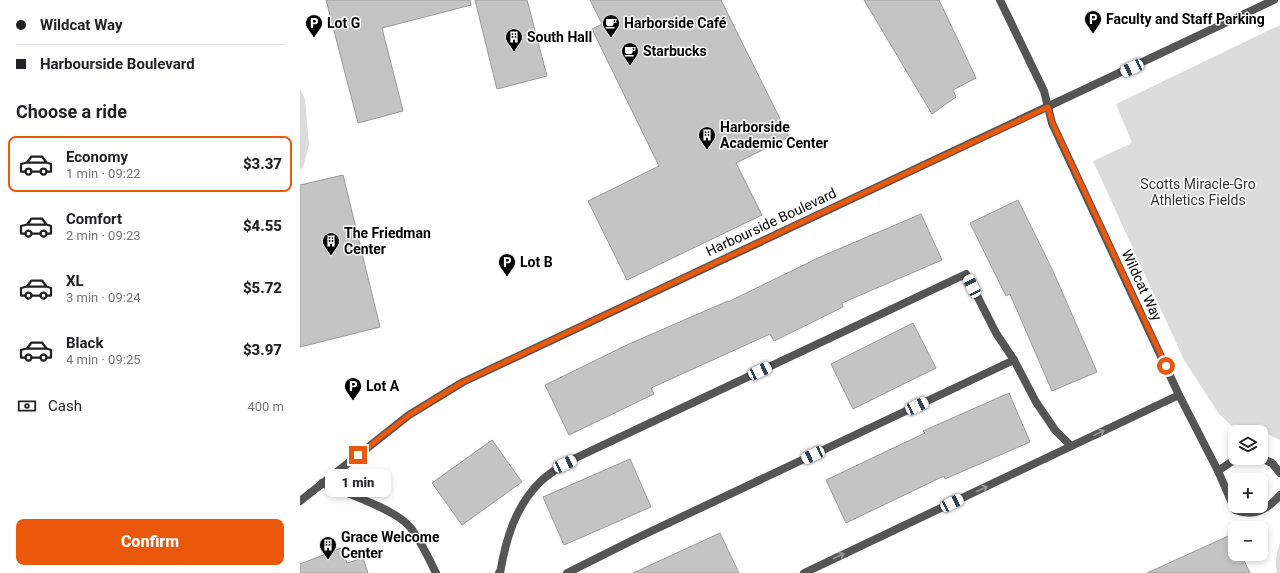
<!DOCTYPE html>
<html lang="en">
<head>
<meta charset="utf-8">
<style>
	body { margin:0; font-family:Roboto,sans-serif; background:#f2f2f2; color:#202124; height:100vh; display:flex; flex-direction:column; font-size:15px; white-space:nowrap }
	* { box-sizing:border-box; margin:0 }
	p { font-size:13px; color:#757577 }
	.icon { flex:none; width:22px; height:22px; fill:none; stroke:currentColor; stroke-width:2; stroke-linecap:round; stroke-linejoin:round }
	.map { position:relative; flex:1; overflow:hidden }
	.side { display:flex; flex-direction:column; background:#fff; width:300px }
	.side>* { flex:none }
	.hud { display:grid; align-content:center; height:88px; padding:0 16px; background:#fff }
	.controls { position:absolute; left:928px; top:425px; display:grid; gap:8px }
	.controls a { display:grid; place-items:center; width:40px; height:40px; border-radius:8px; background:#fff; box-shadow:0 2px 6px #0003; font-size:20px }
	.end { position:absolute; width:18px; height:18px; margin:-9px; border:5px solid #ea580c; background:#fff; box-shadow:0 0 0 2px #fff }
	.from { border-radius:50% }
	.bubble { position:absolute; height:28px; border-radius:8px; background:#fff; box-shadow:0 2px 6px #0003; font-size:13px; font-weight:800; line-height:28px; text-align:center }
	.car { position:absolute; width:12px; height:24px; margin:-12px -6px; border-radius:5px; box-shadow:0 0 3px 1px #0007; background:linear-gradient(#fff 24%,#345 0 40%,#fff 0 76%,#345 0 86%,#fff 0) }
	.hud b { display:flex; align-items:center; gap:14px; height:38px; font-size:15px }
	.hud b+b { border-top:1px solid #e0e0e0 }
	.hud i { width:10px; height:10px; background:#202124 }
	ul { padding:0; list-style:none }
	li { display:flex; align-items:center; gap:12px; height:56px; margin:0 8px 6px; padding:0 8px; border:2px solid transparent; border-radius:8px }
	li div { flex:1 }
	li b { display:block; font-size:15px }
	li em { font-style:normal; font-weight:800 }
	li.on { border-color:#ea580c }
	li>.icon { width:36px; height:36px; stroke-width:1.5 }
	h2 { padding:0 16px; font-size:18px; line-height:48px }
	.pay { display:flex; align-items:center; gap:10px; height:44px; padding:0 16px; font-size:15px }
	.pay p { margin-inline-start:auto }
	.button { display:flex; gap:8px; margin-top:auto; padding:8px 16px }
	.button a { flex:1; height:46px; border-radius:8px; background:#ea580c; color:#fff; font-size:16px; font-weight:800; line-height:46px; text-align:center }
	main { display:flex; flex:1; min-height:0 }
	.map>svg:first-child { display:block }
	.green { fill:#dcdcdc }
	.building { fill:#c4c4c4; stroke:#999 }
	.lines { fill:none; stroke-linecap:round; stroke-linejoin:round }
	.service { stroke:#555; stroke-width:8 }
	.minor { stroke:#555; stroke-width:8 }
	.tertiary { stroke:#555; stroke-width:8 }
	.oneway { stroke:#999 }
	.route { stroke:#ea580c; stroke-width:5 }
	.labels { text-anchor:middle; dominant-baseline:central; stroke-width:3; stroke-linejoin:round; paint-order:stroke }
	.poi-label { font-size:14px; font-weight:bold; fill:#000; stroke:#fff; text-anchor:start }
	.park-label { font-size:14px; fill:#333; stroke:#fff }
	.street-label { font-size:14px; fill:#000; stroke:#fff }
</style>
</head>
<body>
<main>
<section class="side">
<div class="hud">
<b><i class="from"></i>Wildcat Way</b>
<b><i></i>Harbourside Boulevard</b>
</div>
<h2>Choose a ride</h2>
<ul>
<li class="on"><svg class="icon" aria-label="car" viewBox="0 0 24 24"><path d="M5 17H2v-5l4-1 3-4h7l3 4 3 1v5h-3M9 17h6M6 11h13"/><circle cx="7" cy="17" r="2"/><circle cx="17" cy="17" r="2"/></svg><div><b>Economy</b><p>1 min · 09:22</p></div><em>$3.37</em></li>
<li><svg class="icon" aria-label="car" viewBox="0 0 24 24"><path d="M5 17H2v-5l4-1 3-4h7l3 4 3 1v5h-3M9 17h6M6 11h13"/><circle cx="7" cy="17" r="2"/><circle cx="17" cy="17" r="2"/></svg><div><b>Comfort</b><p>2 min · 09:23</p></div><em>$4.55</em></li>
<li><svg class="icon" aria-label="car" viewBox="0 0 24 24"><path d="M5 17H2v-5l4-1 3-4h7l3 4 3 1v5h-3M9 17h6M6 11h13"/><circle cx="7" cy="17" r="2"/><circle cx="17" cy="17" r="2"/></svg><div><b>XL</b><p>3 min · 09:24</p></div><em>$5.72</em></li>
<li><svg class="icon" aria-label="car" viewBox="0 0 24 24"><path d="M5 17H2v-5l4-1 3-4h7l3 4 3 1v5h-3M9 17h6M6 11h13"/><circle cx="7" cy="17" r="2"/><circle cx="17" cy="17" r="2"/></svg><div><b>Black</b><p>4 min · 09:25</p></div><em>$3.97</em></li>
</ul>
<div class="pay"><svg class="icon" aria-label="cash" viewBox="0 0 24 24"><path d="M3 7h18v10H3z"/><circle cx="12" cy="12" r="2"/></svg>Cash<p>400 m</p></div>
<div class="button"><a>Confirm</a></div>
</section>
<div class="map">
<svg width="980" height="573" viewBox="0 0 980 573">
	<rect width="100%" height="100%" fill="#fff"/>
	<!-- green -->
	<g class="green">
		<path d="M980 25V440L955 428 935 429 919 414 884 360 793 161 832 143 816 104Z"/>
		<path d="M0 89 5 99 9 145 3 168 0 169Z"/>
		<path d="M980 543V573H977C975 563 976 553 980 543Z"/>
	</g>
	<!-- building -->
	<g class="building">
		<path d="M26 0H170L171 5 82 28 103 111 58 123Z"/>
		<path d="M175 0H227L247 76 197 89Z"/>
		<path d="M290 0H421L489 137 436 163 462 215 327 280 288 201 359 166 292 29 302 24Z"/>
		<path d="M564 0H639L676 78 653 90 656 97 632 114Z"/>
		<path d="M43 175 80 327 0 347V185Z"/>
		<path d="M718 200 753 271 797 372 752 391 710 294 706 296 670 223Z"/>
		<path d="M621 214 642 260 542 303 543 307 474 341 470 334 351 388 354 394 269 435 245 385 329 344 428 301V302L520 257Z"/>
		<path d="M613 323 636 368 553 409 531 364Z"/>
		<path d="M709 393 730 442 645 479 644 476 546 523 526 480 625 433 623 431Z"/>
		<path d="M192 440 222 482 162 525 132 483Z"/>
		<path d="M330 459 351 507 264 545 243 497Z"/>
		<path d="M420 533 439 573H333Z"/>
		<path d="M935 533V554H941L950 573H847Z"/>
		<path d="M41 548 47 563 63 558 68 573H0V564Z"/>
	</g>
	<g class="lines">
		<!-- service -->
		<g class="service">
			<path d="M22 483C45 493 95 509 110 527 121 541 128 557 136 573"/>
			<path d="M199 573H200C206 539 215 507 240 482 247 475 257 469 265 463L666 274 696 333 714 360 736 402 755 430 771 446"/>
			<path d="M267 573 339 537 714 360"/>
			<path d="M504 573 879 395"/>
		</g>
		<!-- minor -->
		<g class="minor">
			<path d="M748 107 752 123 879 395 918 471 935 510C954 517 967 510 980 495"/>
			<path d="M961 458 972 463 980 473"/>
			<path d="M918 471 931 462 944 458"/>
		</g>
		<!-- tertiary -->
		<g class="tertiary">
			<path d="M700 0 744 91 748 107"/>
			<path d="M0 501 109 415 163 382 974 0"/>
		</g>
	</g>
	<!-- one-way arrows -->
	<defs><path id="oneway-shaft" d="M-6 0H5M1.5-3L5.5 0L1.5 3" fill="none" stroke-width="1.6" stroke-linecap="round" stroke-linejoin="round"/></defs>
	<g class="oneway">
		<use href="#oneway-shaft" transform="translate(799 433) rotate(-26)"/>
		<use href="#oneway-shaft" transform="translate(682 489) rotate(-25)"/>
		<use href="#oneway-shaft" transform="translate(539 556) rotate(-25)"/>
	</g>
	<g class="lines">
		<!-- route -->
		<path class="route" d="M58 455 109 415 163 382 519 214 748 107 752 122 866 366"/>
	</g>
	<!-- icons -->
	<defs>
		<g id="parking-pin" transform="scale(0.9)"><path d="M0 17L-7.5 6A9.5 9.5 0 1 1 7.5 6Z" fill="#000" stroke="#fff"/><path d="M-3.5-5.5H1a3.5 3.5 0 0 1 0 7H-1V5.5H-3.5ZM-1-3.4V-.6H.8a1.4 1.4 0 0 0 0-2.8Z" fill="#fff"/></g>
		<g id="cafe-pin" transform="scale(0.9)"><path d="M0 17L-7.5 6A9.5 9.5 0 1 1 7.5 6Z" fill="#000" stroke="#fff"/><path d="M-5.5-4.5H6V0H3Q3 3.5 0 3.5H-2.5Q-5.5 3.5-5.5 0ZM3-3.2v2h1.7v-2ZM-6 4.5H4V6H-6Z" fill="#fff"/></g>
		<g id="building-pin" transform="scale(0.9)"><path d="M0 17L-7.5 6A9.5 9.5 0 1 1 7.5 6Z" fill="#000" stroke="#fff"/><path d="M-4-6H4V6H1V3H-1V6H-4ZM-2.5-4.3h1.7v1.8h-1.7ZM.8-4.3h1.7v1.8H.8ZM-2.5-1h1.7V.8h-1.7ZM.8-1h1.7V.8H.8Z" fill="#fff"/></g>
	</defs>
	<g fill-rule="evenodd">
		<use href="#parking-pin" x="793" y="19"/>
		<use href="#parking-pin" x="14" y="23"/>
		<use href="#cafe-pin" x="311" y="23"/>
		<use href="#building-pin" x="214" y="37"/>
		<use href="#cafe-pin" x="330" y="51"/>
		<use href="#building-pin" x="407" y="135"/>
		<use href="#building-pin" x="31" y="241"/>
		<use href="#parking-pin" x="207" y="262"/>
		<use href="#parking-pin" x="53" y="386"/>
		<use href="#building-pin" x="28" y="545"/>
	</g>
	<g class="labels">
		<!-- poi labels -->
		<g class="poi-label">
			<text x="806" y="19">Faculty and Staff Parking</text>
			<text x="27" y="23">Lot G</text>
			<text x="324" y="23">Harborside Café</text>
			<text x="227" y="37">South Hall</text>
			<text x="343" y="51">Starbucks</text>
			<text x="420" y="127">Harborside<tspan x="420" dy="16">Academic Center</tspan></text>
			<text x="44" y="233">The Friedman<tspan x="44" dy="16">Center</tspan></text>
			<text x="220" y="262">Lot B</text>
			<text x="66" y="386">Lot A</text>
			<text x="41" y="537">Grace Welcome<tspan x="41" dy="16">Center</tspan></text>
		</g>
		<!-- park labels -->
		<g class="park-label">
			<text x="898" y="184">Scotts Miracle-Gro<tspan x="898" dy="16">Athletics Fields</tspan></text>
		</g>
		<!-- street labels -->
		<g class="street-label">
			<text transform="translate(471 222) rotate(-25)">Harbourside Boulevard</text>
			<text transform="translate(842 285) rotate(65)">Wildcat Way</text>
		</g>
	</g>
</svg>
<div class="controls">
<a><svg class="icon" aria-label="layers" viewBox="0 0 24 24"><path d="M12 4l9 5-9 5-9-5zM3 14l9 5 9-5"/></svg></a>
<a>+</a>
<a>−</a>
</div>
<i class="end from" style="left:866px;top:366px"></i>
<i class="end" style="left:58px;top:455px"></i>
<div class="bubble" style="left:25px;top:469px;width:66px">1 min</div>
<i class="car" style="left:832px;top:68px;rotate:245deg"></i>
<i class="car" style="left:672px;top:286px;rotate:334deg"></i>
<i class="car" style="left:460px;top:371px;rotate:65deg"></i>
<i class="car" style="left:617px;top:406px;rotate:65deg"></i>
<i class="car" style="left:513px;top:455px;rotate:245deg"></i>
<i class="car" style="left:265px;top:464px;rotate:65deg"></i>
<i class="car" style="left:652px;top:503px;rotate:64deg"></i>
</div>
</main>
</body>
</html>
